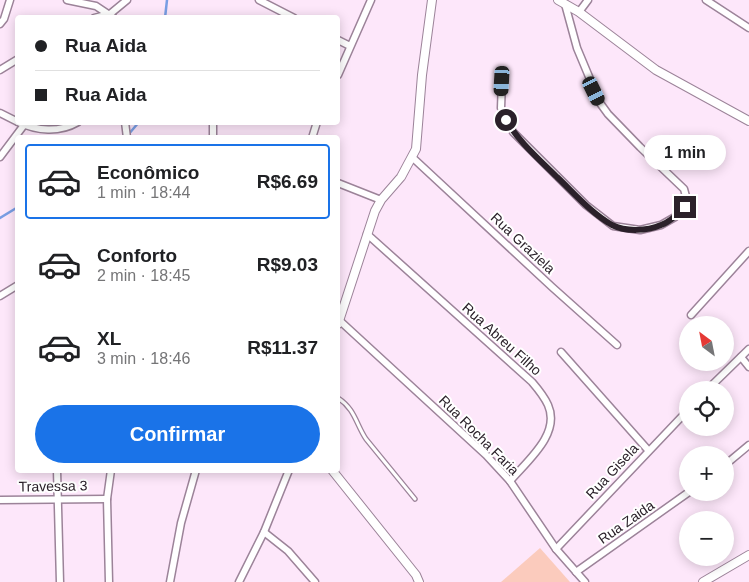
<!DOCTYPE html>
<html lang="pt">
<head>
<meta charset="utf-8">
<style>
	body { margin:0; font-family:Arial,sans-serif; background:#f2f2f2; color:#202124; height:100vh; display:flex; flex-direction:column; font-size:19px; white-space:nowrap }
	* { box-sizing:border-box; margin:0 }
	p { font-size:16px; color:#757577 }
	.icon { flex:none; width:28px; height:28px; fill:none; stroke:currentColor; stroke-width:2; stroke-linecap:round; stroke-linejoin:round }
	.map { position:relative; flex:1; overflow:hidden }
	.drawer { position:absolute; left:15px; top:135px; width:325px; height:338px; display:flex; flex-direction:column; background:#fff; border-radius:5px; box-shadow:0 2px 12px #0003 }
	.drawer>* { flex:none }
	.guide { position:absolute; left:15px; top:15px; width:325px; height:110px; border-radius:5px; box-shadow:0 2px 12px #0003; display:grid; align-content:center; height:110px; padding:0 20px; background:#fff }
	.needle { width:32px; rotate:328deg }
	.tools { position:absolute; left:679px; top:316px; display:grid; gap:10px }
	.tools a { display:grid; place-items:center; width:55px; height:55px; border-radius:50%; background:#fff; box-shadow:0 2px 12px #0003; font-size:25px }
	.end { position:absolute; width:22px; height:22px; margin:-11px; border:6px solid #2b212a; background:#fff; box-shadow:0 0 0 2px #fff }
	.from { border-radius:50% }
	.bubble { position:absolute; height:35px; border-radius:18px; background:#fff; box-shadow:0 2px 12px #0003; font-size:16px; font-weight:700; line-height:35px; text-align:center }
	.car { position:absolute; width:15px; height:30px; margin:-15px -8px; border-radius:6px; box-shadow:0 0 4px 1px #0007; background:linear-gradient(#222 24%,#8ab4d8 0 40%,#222 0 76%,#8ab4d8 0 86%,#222 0) }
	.guide b { display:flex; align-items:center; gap:18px; height:48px; font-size:19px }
	.guide b+b { border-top:1px solid #e0e0e0 }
	.guide i { width:12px; height:12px; background:#202124 }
	ul { padding:9px 0 0; list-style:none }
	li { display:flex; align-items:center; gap:15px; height:75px; margin:0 10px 8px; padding:0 10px; border:2px solid transparent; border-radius:5px }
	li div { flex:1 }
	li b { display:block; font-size:19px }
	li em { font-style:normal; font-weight:700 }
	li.selected { border-color:#1a73e8 }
	li>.icon { width:45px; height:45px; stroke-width:1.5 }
	.action { display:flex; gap:10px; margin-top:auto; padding:10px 20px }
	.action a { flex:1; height:58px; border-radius:30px; background:#1a73e8; color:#fff; font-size:20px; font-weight:700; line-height:58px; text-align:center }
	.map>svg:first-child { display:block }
	.green { fill:#fbcbbd }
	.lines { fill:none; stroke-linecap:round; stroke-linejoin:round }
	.stream { stroke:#799ee4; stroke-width:2.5 }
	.service-casing { stroke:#9c8399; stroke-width:5.5 }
	.minor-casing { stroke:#9c8399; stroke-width:9 }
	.tertiary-casing { stroke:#9c8399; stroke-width:10 }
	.service { stroke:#fff; stroke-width:3 }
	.minor { stroke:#fff; stroke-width:6 }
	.tertiary { stroke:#fff; stroke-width:8 }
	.route { stroke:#2b212a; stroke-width:6 }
	.labels { text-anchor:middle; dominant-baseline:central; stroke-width:4; stroke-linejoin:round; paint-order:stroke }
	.street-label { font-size:14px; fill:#2b212a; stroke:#fff }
</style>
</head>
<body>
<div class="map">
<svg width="749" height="582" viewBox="0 0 749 582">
	<rect width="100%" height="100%" fill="#fde7fa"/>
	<!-- green -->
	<path class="green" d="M540 548 570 582H501Z"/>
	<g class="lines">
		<!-- stream -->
		<g class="stream">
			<path d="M165 18 167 0"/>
			<path d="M128 135 139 122"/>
			<path d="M0 218 18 207"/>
		</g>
		<!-- service casing -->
		<g class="service-casing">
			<path id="service" d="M338 398C355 409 356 424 366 439L415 499"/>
		</g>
		<!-- minor casing -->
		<g class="minor-casing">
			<g id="minor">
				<path d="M67 0 96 6 114 18"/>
				<path d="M259 0 294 18"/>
				<path d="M706 0 749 28"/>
				<path d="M579 12 588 0"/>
				<path d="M94 18 110 14 127 0"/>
				<path d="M0 24 4 19 10 0"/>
				<path d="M338 40 350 46"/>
				<path d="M0 70 18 59"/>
				<path d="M338 75 371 0"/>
				<path d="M502 81 501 108 513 132 586 205 613 226 640 230 661 225 675 217 685 207 687 200 684 189 640 147 608 114 600 103 577 48 565 4"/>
				<path d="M0 113 18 122"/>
				<path d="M18 122C37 131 59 133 78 122"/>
				<path d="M125 122 127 138"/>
				<path d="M213 138V122"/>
				<path d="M312 138 317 122"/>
				<path d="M0 157 24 125"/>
				<path d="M413 158 552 287 617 345"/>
				<path d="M338 183 381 200"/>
				<path d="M367 234 532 382C538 389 544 396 548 405 561 434 527 461 510 481"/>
				<path d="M0 296 18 285"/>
				<path d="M691 315 749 251"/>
				<path d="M339 320 486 455 510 481 556 549 585 582"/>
				<path d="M561 352 648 450"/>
				<path d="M741 357 749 367"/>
				<path d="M707 390 749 349"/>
				<path d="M725 465 749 445"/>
				<path d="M57 470 60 582"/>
				<path d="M0 500 107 499"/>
				<path d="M264 532 288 551 315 582"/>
				<path d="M556 549 688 410"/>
				<path d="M576 572 689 492"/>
				<path d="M109 582 107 499 111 470"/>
				<path d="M170 582 181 523 196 470"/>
				<path d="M239 582 264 532 289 470"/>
			</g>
		</g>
		<!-- tertiary casing -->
		<g class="tertiary-casing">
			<g id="tertiary">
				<path d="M558 0 579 12 656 70 749 121"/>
				<path d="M338 324 375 211 381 200 401 177 416 149 422 75 432 0"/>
				<path d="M332 470 416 575 419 582"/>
				<path d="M703 582 749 555"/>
			</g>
		</g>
		<!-- service -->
		<use href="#service" class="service"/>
		<!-- minor -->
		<use href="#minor" class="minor"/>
		<!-- tertiary -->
		<use href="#tertiary" class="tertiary"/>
	</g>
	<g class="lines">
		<!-- route -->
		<path class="route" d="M506 120C519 142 539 159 557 177 574 193 591 213 612 225 626 232 647 231 661 225 670 222 678 214 685 207"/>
	</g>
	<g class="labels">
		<!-- street labels -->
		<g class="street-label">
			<text transform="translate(523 243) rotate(43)">Rua Graziela</text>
			<text transform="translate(502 339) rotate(42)">Rua Abreu Filho</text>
			<text transform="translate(479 435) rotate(45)">Rua Rocha Faria</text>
			<text transform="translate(612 471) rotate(-47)">Rua Gisela</text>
			<text transform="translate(53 486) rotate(-1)">Travessa 3</text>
			<text transform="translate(626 522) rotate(-35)">Rua Zaida</text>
		</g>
	</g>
</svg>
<div class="tools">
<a><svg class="needle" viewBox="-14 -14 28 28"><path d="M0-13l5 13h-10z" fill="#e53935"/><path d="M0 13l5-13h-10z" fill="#757577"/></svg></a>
<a><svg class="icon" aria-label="locate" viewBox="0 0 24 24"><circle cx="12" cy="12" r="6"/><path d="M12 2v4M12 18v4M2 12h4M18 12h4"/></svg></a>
<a>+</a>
<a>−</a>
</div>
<i class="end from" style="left:506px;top:120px"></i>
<i class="end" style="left:685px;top:207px"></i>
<div class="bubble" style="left:644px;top:135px;width:82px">1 min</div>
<i class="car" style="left:502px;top:81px;rotate:183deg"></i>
<i class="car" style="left:594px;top:91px;rotate:154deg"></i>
<div class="guide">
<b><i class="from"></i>Rua Aida</b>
<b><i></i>Rua Aida</b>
</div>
<section class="drawer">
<ul>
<li class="selected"><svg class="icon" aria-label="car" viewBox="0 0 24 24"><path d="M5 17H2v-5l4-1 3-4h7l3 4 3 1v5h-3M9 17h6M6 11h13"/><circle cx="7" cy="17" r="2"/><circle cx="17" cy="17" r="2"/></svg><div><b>Econômico</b><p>1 min · 18:44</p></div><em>R$6.69</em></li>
<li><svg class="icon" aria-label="car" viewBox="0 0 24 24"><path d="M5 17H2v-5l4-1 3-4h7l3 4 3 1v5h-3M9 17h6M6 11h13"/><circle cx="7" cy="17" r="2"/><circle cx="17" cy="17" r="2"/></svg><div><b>Conforto</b><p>2 min · 18:45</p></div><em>R$9.03</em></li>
<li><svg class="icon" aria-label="car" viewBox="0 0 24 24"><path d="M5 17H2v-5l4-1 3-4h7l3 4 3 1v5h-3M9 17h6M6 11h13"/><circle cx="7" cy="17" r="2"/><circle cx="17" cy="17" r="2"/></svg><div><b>XL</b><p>3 min · 18:46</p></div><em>R$11.37</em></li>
</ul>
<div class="action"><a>Confirmar</a></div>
</section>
</div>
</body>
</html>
